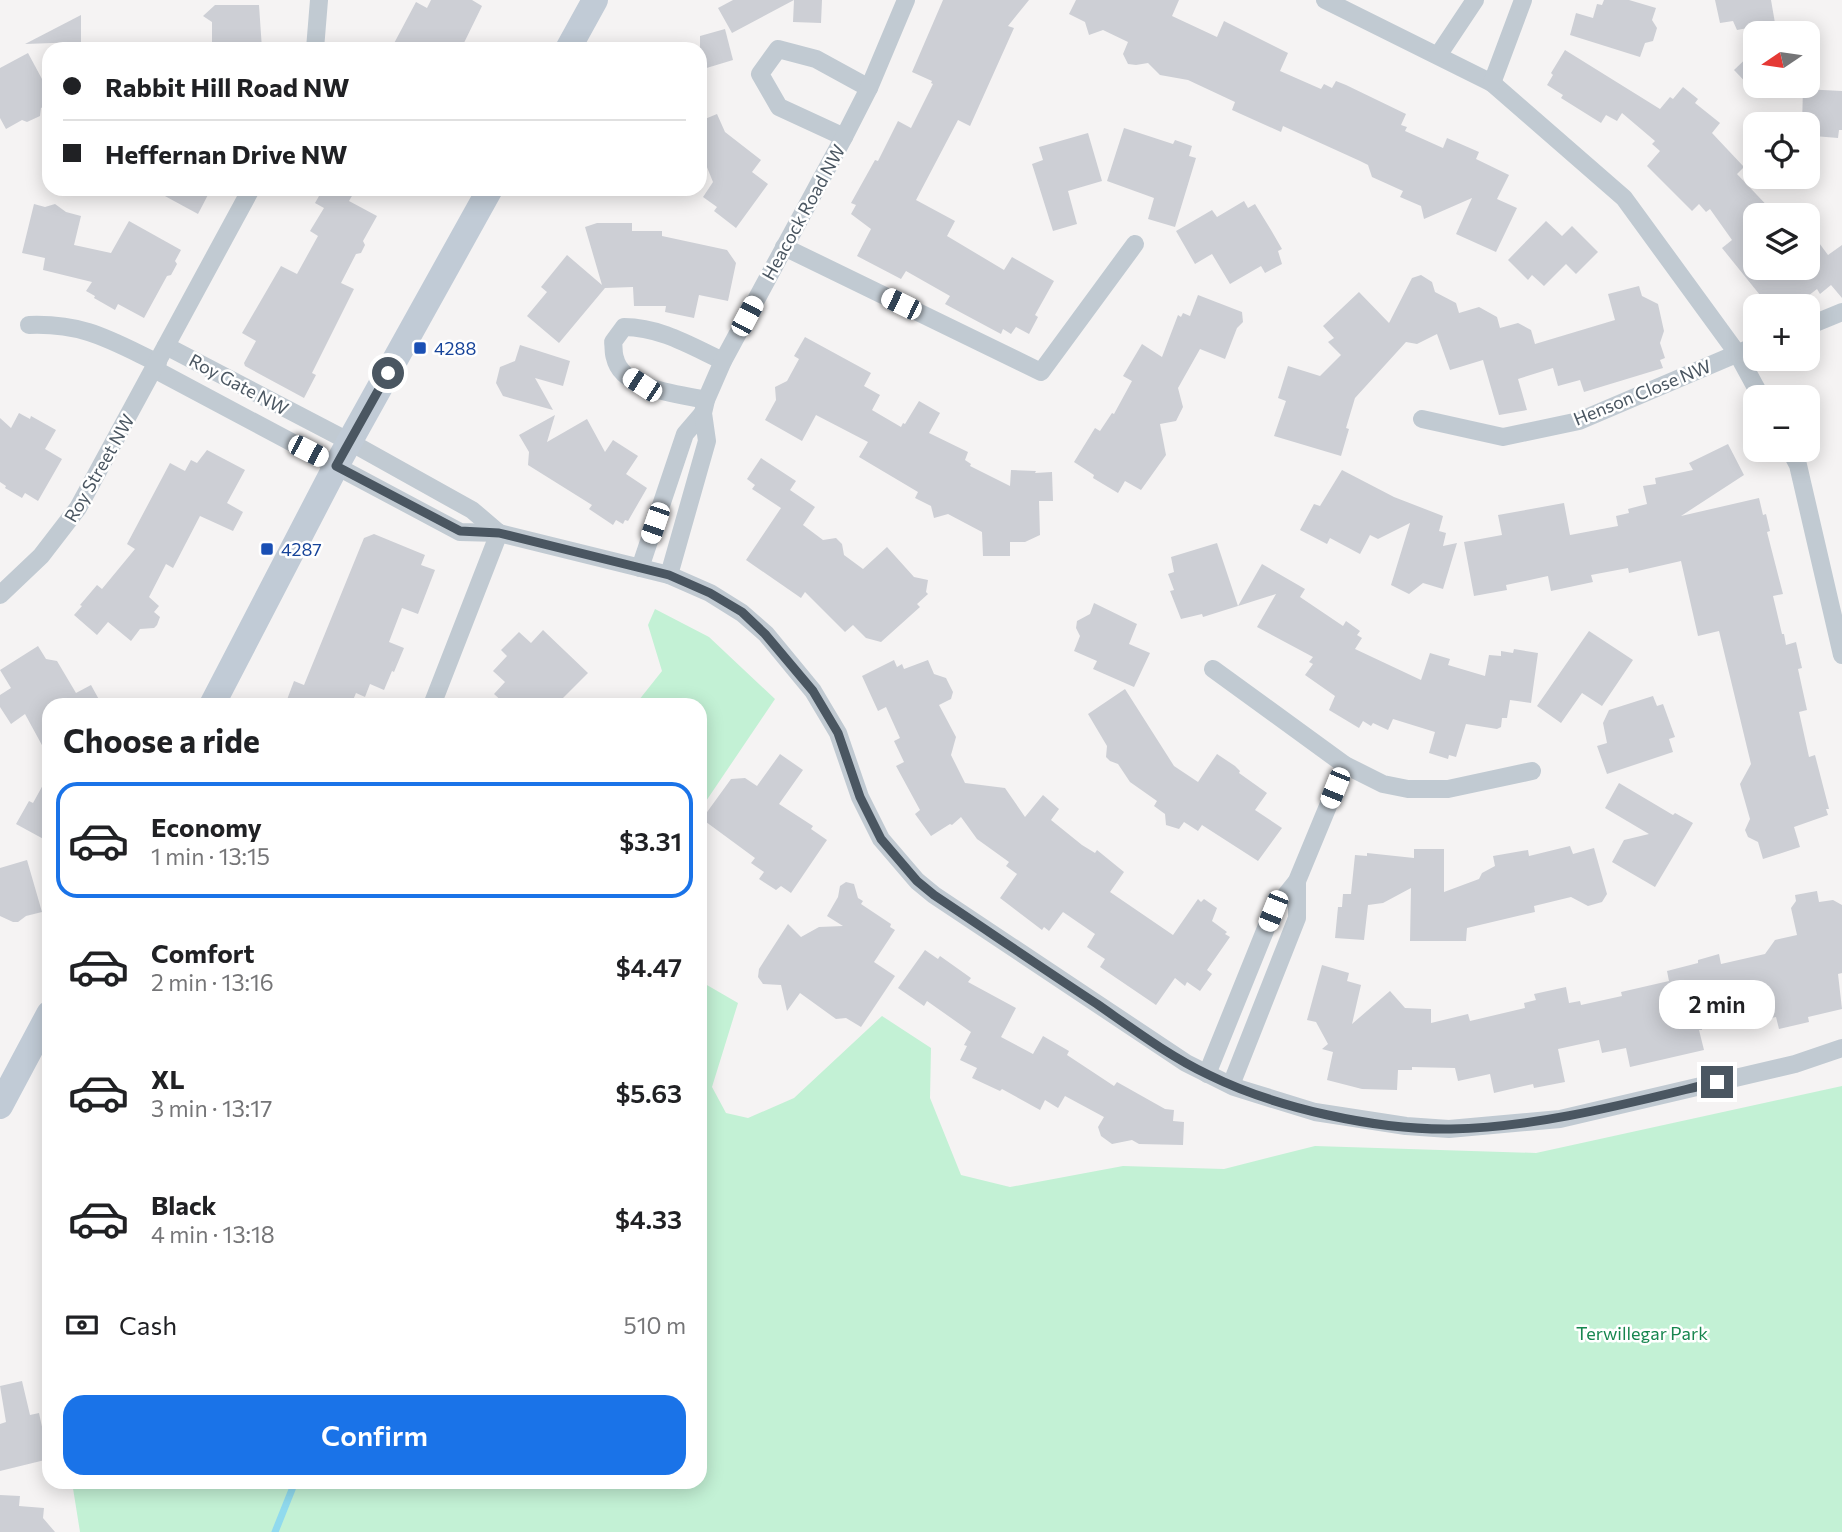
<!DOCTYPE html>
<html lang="en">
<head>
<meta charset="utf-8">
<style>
	body { margin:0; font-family:Commissioner,sans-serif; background:#f2f2f2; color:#202124; height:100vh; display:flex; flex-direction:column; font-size:26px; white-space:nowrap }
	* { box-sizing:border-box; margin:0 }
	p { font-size:23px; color:#757577 }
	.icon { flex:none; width:38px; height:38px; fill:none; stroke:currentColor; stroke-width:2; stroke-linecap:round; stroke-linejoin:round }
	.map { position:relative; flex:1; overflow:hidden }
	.sheet { position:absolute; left:42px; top:698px; width:665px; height:791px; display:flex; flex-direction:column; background:#fff; border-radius:21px; box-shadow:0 4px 18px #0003 }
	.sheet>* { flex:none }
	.hud { position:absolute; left:42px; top:42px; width:665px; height:154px; border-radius:21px; box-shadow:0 4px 18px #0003; display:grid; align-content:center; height:154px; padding:0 21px; background:#fff }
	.needle { width:46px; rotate:257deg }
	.buttons { position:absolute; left:1743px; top:21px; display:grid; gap:14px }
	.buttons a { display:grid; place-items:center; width:77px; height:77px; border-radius:14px; background:#fff; box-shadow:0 4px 18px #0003; font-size:35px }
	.end { position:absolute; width:32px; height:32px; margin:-16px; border:9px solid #4a5661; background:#fff; box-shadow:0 0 0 4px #fff }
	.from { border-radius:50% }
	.bubble { position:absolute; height:49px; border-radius:21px; background:#fff; box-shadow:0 4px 18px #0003; font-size:23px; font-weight:600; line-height:49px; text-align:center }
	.car { position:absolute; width:21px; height:42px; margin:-21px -10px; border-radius:9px; box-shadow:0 0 5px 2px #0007; background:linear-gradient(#fff 24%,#345 0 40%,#fff 0 76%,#345 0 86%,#fff 0) }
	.hud b { display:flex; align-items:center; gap:24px; height:66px; font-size:26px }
	.hud b+b { border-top:2px solid #e0e0e0 }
	.hud i { width:18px; height:18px; background:#202124 }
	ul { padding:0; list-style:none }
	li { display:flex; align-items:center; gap:21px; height:116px; margin:0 14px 10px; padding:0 7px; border:4px solid transparent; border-radius:21px }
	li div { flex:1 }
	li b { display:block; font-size:26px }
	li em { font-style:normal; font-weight:600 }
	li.current { border-color:#1a73e8 }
	li>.icon { width:63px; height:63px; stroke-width:1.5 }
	h2 { padding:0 21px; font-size:32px; line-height:84px }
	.pay { display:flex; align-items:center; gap:18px; height:77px; padding:0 21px; font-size:26px }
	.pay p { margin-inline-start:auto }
	.cta { display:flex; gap:14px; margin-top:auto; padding:14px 21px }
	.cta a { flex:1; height:80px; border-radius:21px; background:#1a73e8; color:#fff; font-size:28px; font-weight:600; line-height:80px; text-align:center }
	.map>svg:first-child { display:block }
	.green { fill:#c3f1d5 }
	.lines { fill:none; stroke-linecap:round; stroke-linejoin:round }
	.stream { stroke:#90daee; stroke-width:7 }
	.building { fill:#cdcfd5 }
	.street { stroke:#c1cad2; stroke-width:18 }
	.secondary { stroke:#c1cbd6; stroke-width:26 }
	.route { stroke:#4a5661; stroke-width:9 }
	.transit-dot { fill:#1a4fb4; stroke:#fff; stroke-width:2.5 }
	.labels { text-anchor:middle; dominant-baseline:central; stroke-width:5; stroke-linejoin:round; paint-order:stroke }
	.street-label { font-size:18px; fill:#4a5661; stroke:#fff }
	.transit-label { font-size:18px; fill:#164399; stroke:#fff; text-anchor:start }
	.park-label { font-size:18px; fill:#17864f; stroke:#fff }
</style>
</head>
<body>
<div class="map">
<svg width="1842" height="1532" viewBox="0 0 1842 1532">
	<rect width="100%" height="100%" fill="#f5f3f3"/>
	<!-- green -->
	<g class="green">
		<path d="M655 609 709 637 775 699 700 810V705H635L662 671 648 625Z"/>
		<path d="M700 981 738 1003 712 1087 726 1113 748 1118 794 1098 882 1016 931 1048 930 1098 961 1175 1010 1187 1123 1166 1224 1169 1315 1146 1536 1153 1842 1086V1532H80L72 1482H700Z"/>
	</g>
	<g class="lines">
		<!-- stream -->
		<g class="stream">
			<path d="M690 705 691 704"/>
			<path d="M275 1532 295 1482"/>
		</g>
	</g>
	<!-- building -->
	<g class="building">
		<path d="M431 0H472L482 6 461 49H391L416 2 427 8Z"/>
		<path d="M733 0H822L821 23 793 22 794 0 732 33 718 8Z"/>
		<path d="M943 0H1029L1008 26 1014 28 970 126 958 120 916 200 955 221 947 236 1004 270 1012 257 1054 281 1035 315 1038 317 1029 334 1016 327 1011 334 1003 329 1001 334 945 304 950 296 906 271 901 279 857 256 871 229 851 214 856 205 851 203 875 160 878 161 898 121 911 128 933 84 931 83 932 81 912 72Z"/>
		<path d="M1076 0H1179L1172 16 1217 37 1224 21 1288 53 1280 71 1321 89 1324 84 1332 88 1336 81 1346 85 1406 114 1401 125 1407 127 1405 131 1443 148 1447 138 1479 152 1476 159 1509 175 1497 199 1517 208 1496 252 1456 234 1472 198 1424 219 1421 206 1400 197 1403 191 1372 177 1368 165 1360 161 1283 126 1281 132 1232 110 1235 102 1188 80 1160 75 1148 63 1136 65 1128 64 1123 54 1128 42 1103 30 1089 35 1085 22 1069 14Z"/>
		<path d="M1604 0H1629L1656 8 1652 20 1657 28 1653 41 1645 43 1640 57 1570 35 1576 13 1593 18 1597 4 1602 5Z"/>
		<path d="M1715 0H1771L1775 23 1737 30 1733 21 1720 23Z"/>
		<path d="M215 5H259L262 49H212V22L203 16Z"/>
		<path d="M81 15V42L25 44Z"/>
		<path d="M725 29 733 60 700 70V36Z"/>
		<path d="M1565 50 1660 109 1670 97 1673 99 1683 87 1698 99 1695 103 1720 123 1712 133 1744 167 1737 174 1776 215H1755V268H1808V228L1828 255 1842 245V298L1831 285 1820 294 1817 289 1799 303 1792 294H1772L1764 300 1722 248 1732 240 1710 209 1706 212 1699 204 1692 211 1647 166 1660 151 1652 144 1655 141 1622 113 1617 121 1606 115 1601 123 1561 98 1563 95 1547 85 1553 75 1551 73Z"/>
		<path d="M1755 50V92L1734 70Z"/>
		<path d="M28 53 49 92V104L41 108 40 116 27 122 22 120 6 129 0 118V68Z"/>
		<path d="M1803 89 1842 91V130H1839L1838 138 1814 136V128H1808V124H1802Z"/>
		<path d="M717 114 725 132 761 160 752 172 768 184 736 228 714 211 717 207 703 197 713 182 700 150V121Z"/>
		<path d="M1124 128 1173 144 1175 140 1192 146 1189 156 1196 158 1175 227 1148 219 1154 198 1107 181Z"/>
		<path d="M1088 133 1102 181 1068 191 1077 224 1053 231 1032 164 1043 160 1039 147Z"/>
		<path d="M152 189H211L198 214Z"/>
		<path d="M323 189H356L349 201 377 216 363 241 365 245 361 253 356 254 341 283 354 289 312 373 316 375 304 398 245 366 244 363 256 341 242 333 281 266 297 274 318 236 310 231 324 208 315 203Z"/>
		<path d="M1244 201 1248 208 1255 204 1271 230 1282 249 1278 251 1282 264 1265 273 1261 266 1230 284 1212 254 1195 264 1176 231 1212 210 1217 217Z"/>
		<path d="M34 204 45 207 55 204 66 212 81 216 74 245 111 253 129 221 181 250 175 261 177 264 171 275 167 276 144 318 118 304 115 310 94 298 95 296 86 291 92 282 43 270 45 258 22 253Z"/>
		<path d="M1546 221 1562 236 1572 226 1598 252 1576 274 1566 264 1544 286 1532 275 1528 280 1508 260Z"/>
		<path d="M597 223H632V231H662V236L727 250 736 263 728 301 699 295 694 318 665 312 666 306H634L633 287 605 288 559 343 527 316 547 292 541 287 567 255 602 285 585 227Z"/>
		<path d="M1421 275 1432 282 1435 292 1456 303 1459 313 1479 307 1497 317 1500 328 1518 323 1531 330 1535 344 1615 320 1608 294 1639 286 1642 296 1658 304 1664 331 1660 343 1665 358 1660 360 1663 368 1584 392 1580 380 1558 386 1553 368 1518 379 1527 410 1499 415 1483 360 1450 370 1437 334 1417 344 1406 342 1355 398 1346 428 1349 429 1341 456 1274 436 1286 401 1278 398 1288 366 1320 376 1341 355 1328 342 1334 338 1323 326 1359 292 1389 323 1412 278Z"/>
		<path d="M1198 295 1242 312 1243 322 1237 328 1225 359 1200 349 1178 388 1183 407 1176 421 1160 424 1166 455 1141 490 1125 481 1118 493 1093 478 1094 475 1074 462 1095 428 1100 431 1112 413 1114 414 1132 381 1123 376 1142 344 1162 357 1178 315 1181 317 1183 313 1190 316Z"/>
		<path d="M805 337 871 373 864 386 880 395 872 410 901 427 903 423 905 424 919 401 940 413 929 433 968 452 965 460 971 464 970 466 1010 486 1011 470 1036 471 1035 473 1052 472 1053 501H1039L1040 535 1025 542H1010V556H983L982 532 948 514 934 518 931 506 915 498 918 492 859 457 868 442 816 415 802 441 765 420 776 400 775 387 787 381 799 359 794 356Z"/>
		<path d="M520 345 570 361 563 386 535 378 553 410 503 396 496 383 500 367 515 361Z"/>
		<path d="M19 413 30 419 31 416 56 430 45 449 62 459 38 501 25 493 22 498 5 488 6 486 0 482V418L11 428Z"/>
		<path d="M555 415 547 442 587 419 605 452 613 440 638 456 626 474 647 488 628 521 625 520 623 524 616 520 613 525 589 509 592 505 528 465 529 452 519 435Z"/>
		<path d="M1728 444 1744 475 1681 516 1759 498 1763 515 1766 514 1770 531 1767 532 1783 594 1773 596 1782 634H1784L1786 645 1796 642 1802 668 1798 669 1807 710 1799 712 1809 757 1815 755 1829 809H1826L1828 815 1794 827 1800 847 1763 859 1758 842 1748 837 1745 830 1750 819 1740 784 1751 764 1719 631 1698 636 1681 561 1629 573 1628 568 1591 575 1593 582 1551 591 1548 576 1506 585 1507 590 1474 596 1464 542 1502 535 1498 515 1564 503 1570 535 1618 526 1616 516 1629 513 1628 509 1647 504 1643 486 1656 484 1655 478 1693 470 1689 463Z"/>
		<path d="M207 450 245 470 227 503 243 512 233 531 200 516 173 568 166 564 149 597 159 606 154 612 160 617 157 625 154 628 140 629 131 641 108 622 97 635 74 615 82 606 80 605 97 585 102 589 135 549 127 544 170 463 185 471 191 460 197 463Z"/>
		<path d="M761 458 796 481 790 490 815 507 803 525 823 540 836 538 842 544 844 555 863 569 887 547 914 577 928 580 926 592 928 594 917 604 920 607 881 642 866 638 853 625 845 632 805 592 801 598 746 560 781 508 752 489 755 485 747 479Z"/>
		<path d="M1342 470 1394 497 1443 516 1439 531 1446 533 1443 546 1457 543 1443 589 1423 583 1409 594 1391 585 1410 523 1378 539 1370 535 1360 554 1330 538 1327 544 1300 530 1314 504 1320 506Z"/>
		<path d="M374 534 425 555 421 565 435 570 418 614 402 608 389 642 404 648 394 672 392 671 384 690 370 684 365 697 356 693 351 705H285L294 681 304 685 364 538Z"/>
		<path d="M1217 543 1238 606 1203 617 1202 614 1181 619 1170 591 1174 590 1168 574 1174 572 1171 557Z"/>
		<path d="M1262 564 1305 589 1300 597 1343 626 1346 621 1360 631 1357 635 1362 638 1355 649 1421 680 1430 653 1450 659 1448 665 1485 676 1489 655 1501 656V651L1513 653 1514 649 1538 653 1531 703 1510 700 1507 718H1502L1501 727 1497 729 1466 724 1456 757 1449 755 1448 759 1429 753 1435 732 1393 719 1388 730 1373 723 1371 726 1363 721 1359 728 1329 710 1335 696 1305 675 1313 664 1309 662 1313 657 1257 627 1276 594 1238 606Z"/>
		<path d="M1094 603 1137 624 1129 644 1150 653 1134 687 1093 669 1097 661 1074 651 1080 636 1076 628 1077 621 1090 614Z"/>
		<path d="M543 630 588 673 556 705H506L494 694 505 682 493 671 507 656 501 650 519 632 531 643Z"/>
		<path d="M1589 631 1633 660 1602 706 1582 693 1561 723 1537 706Z"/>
		<path d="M38 646 46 659 57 661 76 693 91 685 102 705H49V758L25 714 11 724 0 707V695L11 688 0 670Z"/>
		<path d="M894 660 897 667 902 664 904 669 928 660 934 674 946 678 953 692 951 699 939 705 956 737 951 755 965 783 1005 788 1025 817 1043 795 1059 809 1051 820 1082 845 1095 853 1097 850 1124 872 1110 892 1173 935 1198 899 1201 902 1204 899 1217 908 1212 921 1227 932 1225 934 1230 937 1207 970 1212 974 1200 991 1187 982 1185 986 1175 978 1156 1005 1100 967 1105 959 1087 947 1095 934 1063 912 1049 931 1044 927 1042 930 1000 898 1017 874 1006 866 1009 862 977 839 961 817 952 825 950 824 931 836 915 814 920 810 896 766 904 762 894 741 900 738 886 707 878 711 862 676Z"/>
		<path d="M1125 689 1174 766 1198 782 1217 754 1235 766 1240 771 1239 773 1267 793 1255 810 1282 828 1258 861 1202 825 1198 831 1184 822 1179 829 1166 825 1165 814 1154 806 1157 801 1130 782 1118 764 1110 761 1106 757 1107 746 1088 714Z"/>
		<path d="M1653 696 1657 706 1663 704 1675 737 1669 739 1673 752 1607 774 1597 746 1607 743 1603 723 1609 710Z"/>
		<path d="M780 754 803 770 779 804 813 826 811 829 827 840 791 893 781 886 776 890 759 879 764 872 751 863 755 858 702 819 731 779 745 778 757 786Z"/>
		<path d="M49 774V842L16 824 29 801 33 803Z"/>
		<path d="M1619 783 1673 815 1675 813 1693 823 1655 887 1612 862 1624 840 1649 834 1605 808Z"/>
		<path d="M1570 846 1573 854 1594 848 1607 894 1602 902 1588 906 1571 897 1534 906 1535 912 1467 928 1466 941H1410L1411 888 1383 903 1368 905 1364 940 1335 938 1338 907H1342L1343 894H1351L1355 855 1367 856V853L1414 858V849H1444V892L1479 879 1482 873 1495 866 1493 856 1528 850 1529 856Z"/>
		<path d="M27 860 42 912 26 916 18 922H13L0 916V868Z"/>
		<path d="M846 882 854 884 858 898 863 901 861 904 891 924 890 927 895 930 874 962 895 976 861 1027 846 1018 836 1019 800 993 787 1011 781 985 763 984 758 977 759 969 788 924 801 937 819 927 843 926 827 916 838 897 840 886Z"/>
		<path d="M1817 891 1819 902 1833 900 1842 905V973L1838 974 1842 1009 1808 1017 1809 1022 1779 1029 1776 1017 1757 1021 1736 1005 1723 1017 1701 1022 1702 1030H1699L1704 1050 1630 1067 1626 1048 1602 1053 1599 1040 1558 1049 1565 1082 1534 1088 1533 1084 1494 1093 1490 1074 1458 1081 1455 1068 1412 1067V1070H1398L1397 1090 1362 1089 1327 1080 1333 1052 1322 1049 1328 1044 1316 1022 1307 1020 1322 965 1349 973 1347 981 1361 985 1352 1024 1390 991 1405 1008 1431 1009V1023L1468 1014 1470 1021 1525 1008 1524 1003 1536 1000 1534 994 1566 987 1569 1003 1580 1001 1581 1005 1622 996 1621 992 1669 981 1667 971 1698 963V960L1719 954 1721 964 1765 954 1775 940 1797 935 1791 908 1796 901 1795 895Z"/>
		<path d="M925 950 938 959 940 956 971 978 968 982 1016 1008 1001 1037 1033 1054 1043 1036 1069 1051 1067 1055 1114 1086 1117 1082 1165 1109 1174 1110 1173 1121 1184 1122 1183 1145 1139 1144 1132 1140 1112 1144 1101 1136 1098 1127 1104 1117 1065 1096 1058 1108 1045 1100 1040 1110 1002 1089 1000 1091 972 1078 977 1068 960 1060 967 1046 964 1045 971 1032 927 1001 924 1006 898 988Z"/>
		<path d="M22 1381 30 1415 39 1413 49 1459 0 1471V1424L6 1422 0 1386Z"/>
		<path d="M0 1495 20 1496 19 1506 44 1508 43 1518 55 1532H0Z"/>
	</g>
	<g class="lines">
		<!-- street -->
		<g class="street">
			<path d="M1325 0 1492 83 1624 198 1737 353 1761 397"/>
			<path d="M315 49 319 0"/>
			<path d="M1439 54 1475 0"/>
			<path d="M1492 83 1523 0"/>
			<path d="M844 137 779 107 760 74 778 49 816 59 869 88"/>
			<path d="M784 247 1041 372 1135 244"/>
			<path d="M29 325C84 323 110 340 158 363"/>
			<path d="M1808 326 1842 312"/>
			<path d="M166 346 350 442 472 510 499 533"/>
			<path d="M154 369 460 532 499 533 669 575 710 593 742 613 766 634 813 691 838 733 860 797 881 839 917 881 934 895 1186 1063 1234 1087 1315 1112 1406 1126 1449 1129 1560 1119 1795 1064 1842 1048"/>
			<path d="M706 400C680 394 622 390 615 358 613 353 614 347 613 342L624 327C660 327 691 346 723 361"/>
			<path d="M1422 419 1503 437 1579 421 1755 346"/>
			<path d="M1790 450 1798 465 1842 655"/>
			<path d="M640 568 685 434 703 413"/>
			<path d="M669 575 707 441 703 413 706 400 723 361 844 137 869 88 906 0"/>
			<path d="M0 595 41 556 78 508 251 189"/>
			<path d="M1213 669 1345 765 1383 784 1408 789H1448L1532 771"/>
			<path d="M432 705 499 533"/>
			<path d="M1207 1074 1273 911 1297 881 1345 765"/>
			<path d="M1231 1085 1297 918V881"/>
		</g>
		<!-- secondary -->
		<g class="secondary">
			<path d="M568 49 595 0"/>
			<path d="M212 705 336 466 490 189"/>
			<path d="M0 1106 49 1014"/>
		</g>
	</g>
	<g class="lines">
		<!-- route -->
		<path class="route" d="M388 373 336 466 460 531 499 533 669 575 710 593 742 612 765 634 813 691 838 733 860 797 881 839 917 881 934 895C988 931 1042 968 1097 1004 1133 1029 1169 1056 1209 1075 1276 1108 1375 1130 1451 1129 1541 1127 1629 1103 1717 1082"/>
	</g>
	<!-- markers -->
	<g class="transit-dot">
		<rect x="413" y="341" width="14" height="14" rx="3.5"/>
		<rect x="260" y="542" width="14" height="14" rx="3.5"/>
	</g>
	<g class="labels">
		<!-- street labels -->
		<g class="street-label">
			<text transform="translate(803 212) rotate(-61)">Heacock Road NW</text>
			<text transform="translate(239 384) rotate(28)">Roy Gate NW</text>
			<text transform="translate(1642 392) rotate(-22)">Henson Close NW</text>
			<text transform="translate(99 468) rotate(-60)">Roy Street NW</text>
		</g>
		<!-- transit labels -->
		<g class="transit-label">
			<text x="434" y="348">4288</text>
			<text x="281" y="549">4287</text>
		</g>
		<!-- park labels -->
		<g class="park-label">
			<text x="1642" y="1333">Terwillegar Park</text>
		</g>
	</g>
</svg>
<div class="buttons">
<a><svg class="needle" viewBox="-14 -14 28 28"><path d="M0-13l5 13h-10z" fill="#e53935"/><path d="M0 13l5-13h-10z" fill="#757577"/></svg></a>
<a><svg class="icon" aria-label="locate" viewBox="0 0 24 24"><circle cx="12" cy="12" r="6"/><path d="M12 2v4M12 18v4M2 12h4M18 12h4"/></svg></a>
<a><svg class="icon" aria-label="layers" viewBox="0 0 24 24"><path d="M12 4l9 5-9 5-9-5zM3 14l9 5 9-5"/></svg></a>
<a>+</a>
<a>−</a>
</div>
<i class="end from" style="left:388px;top:373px"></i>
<i class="end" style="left:1717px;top:1082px"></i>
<div class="bubble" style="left:1659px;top:980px;width:116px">2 min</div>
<i class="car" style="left:901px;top:304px;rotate:296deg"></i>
<i class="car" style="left:747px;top:316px;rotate:28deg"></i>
<i class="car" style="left:642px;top:385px;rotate:303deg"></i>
<i class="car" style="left:308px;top:451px;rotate:117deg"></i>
<i class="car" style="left:655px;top:523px;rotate:199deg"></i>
<i class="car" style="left:1335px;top:788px;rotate:202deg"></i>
<i class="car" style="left:1273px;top:911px;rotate:202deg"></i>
<div class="hud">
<b><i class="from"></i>Rabbit Hill Road NW</b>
<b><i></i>Heffernan Drive NW</b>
</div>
<section class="sheet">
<h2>Choose a ride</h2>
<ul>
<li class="current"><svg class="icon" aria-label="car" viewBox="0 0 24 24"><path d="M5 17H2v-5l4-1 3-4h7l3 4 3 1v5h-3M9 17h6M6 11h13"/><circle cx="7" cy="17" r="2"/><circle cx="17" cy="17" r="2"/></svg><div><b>Economy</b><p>1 min · 13:15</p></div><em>$3.31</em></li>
<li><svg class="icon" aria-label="car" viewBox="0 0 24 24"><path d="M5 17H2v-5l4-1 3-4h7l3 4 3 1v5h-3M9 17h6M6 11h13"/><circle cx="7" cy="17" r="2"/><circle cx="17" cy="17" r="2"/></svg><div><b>Comfort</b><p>2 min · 13:16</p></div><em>$4.47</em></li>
<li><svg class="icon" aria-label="car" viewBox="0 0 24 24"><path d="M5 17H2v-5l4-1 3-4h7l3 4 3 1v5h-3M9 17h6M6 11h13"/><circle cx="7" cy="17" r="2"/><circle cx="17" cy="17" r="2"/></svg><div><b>XL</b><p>3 min · 13:17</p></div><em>$5.63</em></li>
<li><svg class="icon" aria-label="car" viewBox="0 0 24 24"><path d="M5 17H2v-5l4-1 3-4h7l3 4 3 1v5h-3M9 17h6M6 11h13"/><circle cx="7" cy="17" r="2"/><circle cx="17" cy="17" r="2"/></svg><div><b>Black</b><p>4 min · 13:18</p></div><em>$4.33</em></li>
</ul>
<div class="pay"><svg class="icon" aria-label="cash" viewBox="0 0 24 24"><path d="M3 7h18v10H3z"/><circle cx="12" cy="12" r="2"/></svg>Cash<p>510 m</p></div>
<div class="cta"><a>Confirm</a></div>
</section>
</div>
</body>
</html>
